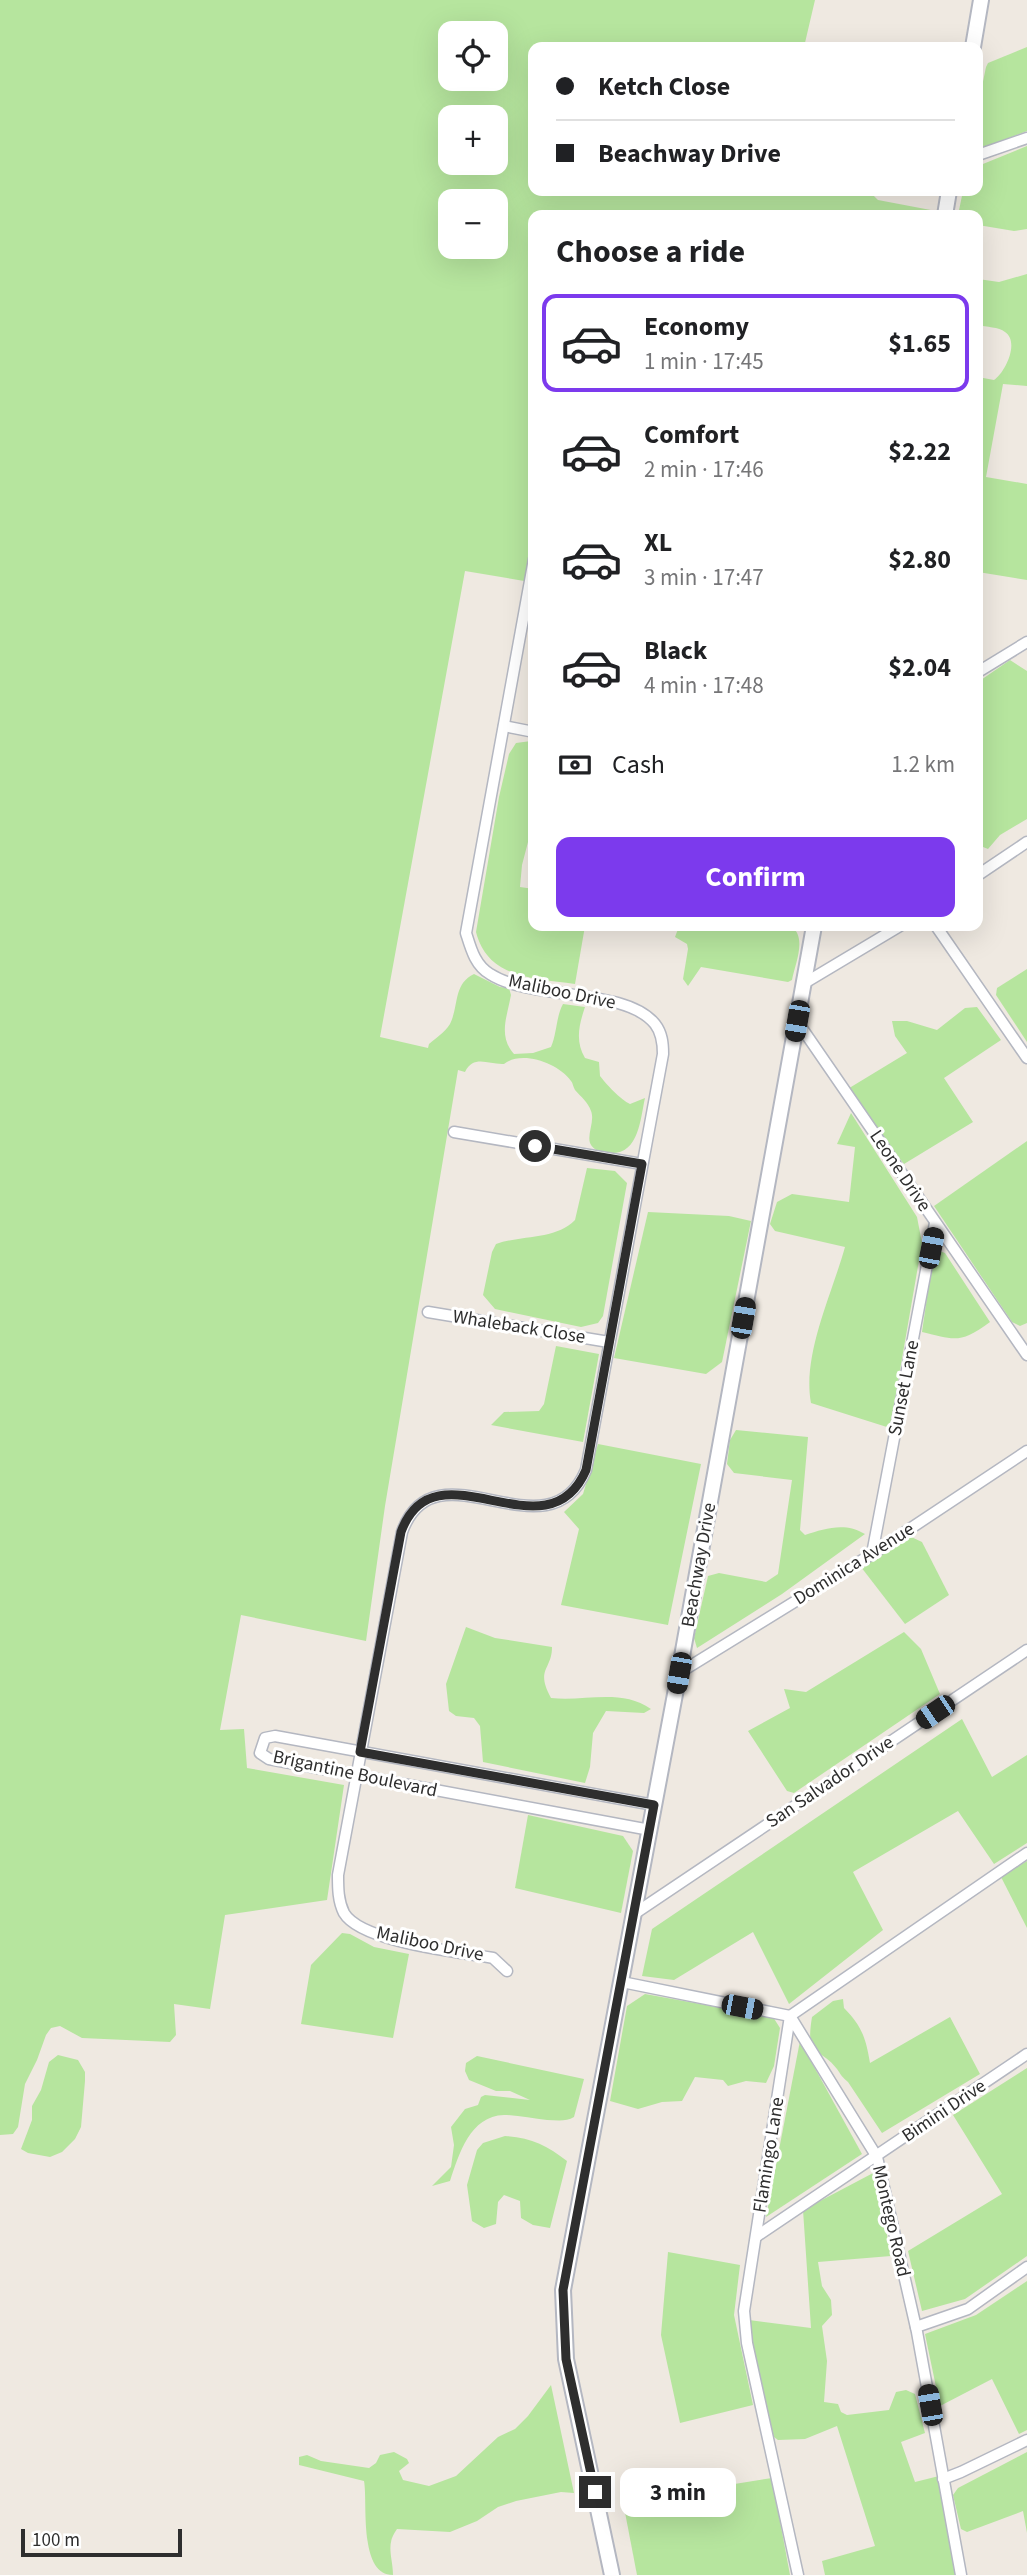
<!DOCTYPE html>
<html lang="en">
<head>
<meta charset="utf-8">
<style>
	body { margin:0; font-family:"Source Sans 3",sans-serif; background:#f6f6f6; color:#202124; height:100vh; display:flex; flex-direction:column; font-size:26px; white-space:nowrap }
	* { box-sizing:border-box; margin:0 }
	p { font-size:23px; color:#757577 }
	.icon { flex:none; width:38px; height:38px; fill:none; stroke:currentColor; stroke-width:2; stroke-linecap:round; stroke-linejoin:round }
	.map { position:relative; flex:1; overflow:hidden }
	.details { position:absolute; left:528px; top:210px; width:455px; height:721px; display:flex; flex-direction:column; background:#fff; border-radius:14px; box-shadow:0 7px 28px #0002 }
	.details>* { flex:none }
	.banner { position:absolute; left:528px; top:42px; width:455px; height:154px; border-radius:14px; box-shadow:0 7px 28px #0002; display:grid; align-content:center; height:154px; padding:0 28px; background:#fff }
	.fabs { position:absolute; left:438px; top:21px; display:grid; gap:14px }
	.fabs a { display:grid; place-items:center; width:70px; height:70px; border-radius:14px; background:#fff; box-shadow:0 7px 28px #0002; font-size:35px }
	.scale { position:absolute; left:21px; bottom:18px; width:161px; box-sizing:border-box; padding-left:7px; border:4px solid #2e2e2e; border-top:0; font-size:19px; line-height:24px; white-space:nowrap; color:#2e2e2e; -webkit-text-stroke:5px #fff; paint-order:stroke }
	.end { position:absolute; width:32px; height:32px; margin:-16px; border:9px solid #2e2e2e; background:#fff; box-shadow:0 0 0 4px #fff }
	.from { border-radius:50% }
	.bubble { position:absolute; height:49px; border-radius:14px; background:#fff; box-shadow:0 7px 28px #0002; font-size:23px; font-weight:700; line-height:49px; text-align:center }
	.car { position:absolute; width:21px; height:42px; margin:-21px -10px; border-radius:9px; box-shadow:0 0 5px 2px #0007; background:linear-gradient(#222 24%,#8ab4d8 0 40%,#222 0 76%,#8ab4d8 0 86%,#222 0) }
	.banner b { display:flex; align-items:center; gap:24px; height:66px; font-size:26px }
	.banner b+b { border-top:2px solid #e0e0e0 }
	.banner i { width:18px; height:18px; background:#202124 }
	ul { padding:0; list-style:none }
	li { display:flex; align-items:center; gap:21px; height:98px; margin:0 14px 10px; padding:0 14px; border:4px solid transparent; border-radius:14px }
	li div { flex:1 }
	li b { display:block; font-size:26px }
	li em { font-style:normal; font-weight:700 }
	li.current { border-color:#7c3aed }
	li>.icon { width:63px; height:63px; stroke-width:1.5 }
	h2 { padding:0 28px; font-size:32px; line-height:84px }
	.pay { display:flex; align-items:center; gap:18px; height:77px; padding:0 28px; font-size:26px }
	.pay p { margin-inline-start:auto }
	.cta { display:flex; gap:14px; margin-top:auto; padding:14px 28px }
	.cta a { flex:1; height:80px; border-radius:14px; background:#7c3aed; color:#fff; font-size:28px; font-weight:700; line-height:80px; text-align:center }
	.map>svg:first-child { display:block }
	.green { fill:#b6e59e; fill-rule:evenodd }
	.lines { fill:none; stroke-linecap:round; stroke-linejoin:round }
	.street-casing { stroke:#b4b7c1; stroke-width:13 }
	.secondary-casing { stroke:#b4b7c1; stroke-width:18 }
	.street { stroke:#fff; stroke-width:10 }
	.secondary { stroke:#fff; stroke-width:14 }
	.route { stroke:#2e2e2e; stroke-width:9 }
	.labels { text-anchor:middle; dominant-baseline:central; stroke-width:6; stroke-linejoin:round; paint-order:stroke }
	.street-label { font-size:19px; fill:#2e2e2e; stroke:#fff }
</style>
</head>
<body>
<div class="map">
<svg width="1027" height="2575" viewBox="0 0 1027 2575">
	<rect width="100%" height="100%" fill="#efe9e1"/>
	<!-- green -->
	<g class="green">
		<path d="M0 0H815L804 47H534V191H869L878 200 936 211 935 215H534V564L530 582 465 571 380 1037 428 1048 429 1044C437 1037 444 1033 450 1024 459 1006 453 984 474 974L500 987 509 988 511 995C507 1017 498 1036 514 1054L533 1053 551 1047C557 1033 556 1017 563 1004L585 1007C579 1025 575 1041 585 1058L599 1062 600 1076C606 1084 621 1100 630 1104L645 1098C640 1120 639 1156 608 1153 601 1153 593 1150 590 1143 587 1134 595 1121 591 1111 588 1102 581 1097 575 1090 573 1087 573 1083 571 1081 558 1063 522 1050 504 1064 489 1065 474 1054 465 1072L458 1070 385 1506 366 1641 241 1615 220 1730 244 1729 247 1768 344 1785 327 1900 225 1915 210 2009 174 2004 176 2035 170 2042 82 2038 60 2026 51 2028 46 2035 37 2060 25 2084 18 2127 13 2134 0 2135ZM450 33H495V79H450ZM450 117H495V163H450ZM450 201H495V247H450Z"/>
		<path d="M1027 47V131L986 147 978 145V106L986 67 988 63Z"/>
		<path d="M1027 146V229L1014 231 978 225V215H958L963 191H978V166Z"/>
		<path d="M1027 274V386L1003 384 986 477 1027 484V580L978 572V377L994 380C1005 373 1020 342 1005 332 999 327 986 327 978 325V279L999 282Z"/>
		<path d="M1010 660 1027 671V819L1000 835 988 849 978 845V682Z"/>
		<path d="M531 741H534V819L522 865 520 887 534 889V926H585L575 984C534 978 488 979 476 932L499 797 509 754 516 743Z"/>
		<path d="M675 926 792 927C807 938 795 964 792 980L788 982 701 967 688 986 683 979 688 949 687 944 675 937 678 929Z"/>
		<path d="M1027 969V1042L996 995 997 988Z"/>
		<path d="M977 1007 1001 1040 944 1078 973 1122 904 1164 846 1090 907 1053 895 1036 892 1021H907L937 1030 965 1008Z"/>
		<path d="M851 1113 917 1217 922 1243 890 1428 811 1403C802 1355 832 1294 845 1247L775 1231 770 1224 777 1202 792 1194 849 1202 855 1147 837 1144Z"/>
		<path d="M1027 1141V1323L1020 1326 1012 1322 934 1206Z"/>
		<path d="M587 1168 615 1171 627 1183 603 1316 598 1323 581 1327 495 1309 483 1295 492 1252 496 1244C521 1235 556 1240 575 1220Z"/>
		<path d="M648 1212 729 1216 751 1221 722 1362 706 1374 614 1358Z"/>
		<path d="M934 1249 945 1253 990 1322C960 1344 955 1340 922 1332Z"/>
		<path d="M556 1346 599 1354 583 1442 491 1425 504 1412 539 1411 544 1404Z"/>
		<path d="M736 1430 808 1437 800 1530 805 1535C825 1528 846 1522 865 1534L782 1594 697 1648 694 1638 708 1576 719 1573 766 1582 778 1574 792 1480 734 1473 727 1464 730 1440Z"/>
		<path d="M598 1444 701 1464 668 1625 561 1605 579 1529 564 1512 583 1494Z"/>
		<path d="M907 1535 922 1542 949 1595 905 1624 861 1567Z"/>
		<path d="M466 1627 495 1638 552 1647C552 1670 535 1669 551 1698 584 1702 621 1688 651 1709L644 1713 606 1711 593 1733 590 1767 585 1783 483 1762 480 1726 474 1718 456 1716 449 1711 446 1684Z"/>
		<path d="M904 1632 921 1649 940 1694 794 1793 787 1791 748 1731 790 1708 784 1689 806 1692Z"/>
		<path d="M962 1719 992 1777 1027 1755V1843L994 1864 958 1811 853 1872 883 1930 789 2004 753 1932 674 1980 642 1976 652 1929Z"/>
		<path d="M528 1815 623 1836 633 1851 621 1913 515 1888Z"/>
		<path d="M1027 1861V1928L1001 1877Z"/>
		<path d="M342 1933 350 1934 374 1947 409 1954 393 2038 301 2024 311 1965Z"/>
		<path d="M645 1994 773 2017 780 2028 774 2066 766 2083 746 2081 728 2086 723 2080 695 2077 682 2101 662 2102 638 2109 610 2101 627 2006Z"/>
		<path d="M843 1999 844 2008C862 2026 866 2039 870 2063L950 2017 980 2074 882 2133 848 2082C842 2077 841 2075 837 2069 819 2045 805 2060 812 2017L833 2001Z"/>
		<path d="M800 2041 862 2154 766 2217Z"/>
		<path d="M58 2055 78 2060 85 2072V2081L81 2127 75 2139 62 2152 50 2157 28 2153 21 2149 32 2120V2106L41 2090 49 2062Z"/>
		<path d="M477 2056 584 2079 574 2117C566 2122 556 2120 547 2120 533 2119 518 2115 504 2115 470 2116 459 2154 450 2181L432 2186 451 2167 454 2145 451 2127 465 2109 478 2105 481 2097 485 2095 530 2100 510 2091H496L469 2080 465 2071 466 2063Z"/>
		<path d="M1027 2068V2256L965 2299 922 2311 908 2251 1002 2194 953 2115Z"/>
		<path d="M505 2136C530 2137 548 2146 567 2161L550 2228 533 2225 521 2218 520 2201 504 2195 498 2202 496 2224 484 2228 472 2221 467 2185 477 2150 483 2143Z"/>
		<path d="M875 2172 891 2256 818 2262 822 2286 831 2300 832 2315 822 2326 827 2361 824 2402 838 2404 841 2412 847 2415 889 2410 896 2392 906 2390 915 2394 925 2433 901 2442 915 2482 939 2476 955 2575H825L822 2561 875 2546 837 2426 805 2439 778 2440 770 2434 750 2340 749 2320 811 2328 803 2210Z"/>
		<path d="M668 2252 740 2265 734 2315 753 2405 680 2423 661 2335Z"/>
		<path d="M1027 2281V2430L1019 2434 992 2379 940 2406 925 2334 976 2315Z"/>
		<path d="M551 2385 574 2493 561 2492 516 2501 498 2507 477 2521 450 2532 397 2529C385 2545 393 2557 393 2575 358 2575 368 2502 364 2481L299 2465V2457L307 2455 321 2461 369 2468 376 2463 380 2455 394 2452 407 2459 409 2463 399 2471 403 2480 429 2486 456 2476 498 2437 515 2429 528 2416Z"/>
		<path d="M1027 2452V2533L1023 2511 967 2532 961 2529 953 2495 958 2488Z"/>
		<path d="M772 2478 790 2575H637L623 2502Z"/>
	</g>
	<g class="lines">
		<!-- street casing -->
		<g class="street-casing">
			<g id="street">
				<path d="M978 155 1027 138"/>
				<path d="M978 672 1027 642"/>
				<path d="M504 726 534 732"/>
				<path d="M978 875 1027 842"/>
				<path d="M936 926 1027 1058"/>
				<path d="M803 984 900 926"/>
				<path d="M797 1021 1027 1355"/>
				<path d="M454 1132 642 1164"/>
				<path d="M428 1312 609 1342"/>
				<path d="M872 1554 935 1223"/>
				<path d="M679 1673 872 1554 1027 1451"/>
				<path d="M650 1830 269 1759 260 1753 265 1738 275 1736 654 1805"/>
				<path d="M634 1914 1027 1650"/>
				<path d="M507 1971 493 1958C459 1952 361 1942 344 1913 338 1901 338 1888 338 1875L402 1532C435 1439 548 1561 586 1470L663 1054C663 1043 662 1033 655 1024 625 987 532 1001 490 974 475 965 471 949 466 933L534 559"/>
				<path d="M622 1982 790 2016 877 2157 917 2332 961 2575"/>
				<path d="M757 2236 1027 2054"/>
				<path d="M916 2327 968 2309 1027 2267"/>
				<path d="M943 2479 961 2472 1027 2440"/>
				<path d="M798 2575 747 2343 744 2311 790 2016 1027 1853"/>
			</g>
		</g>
		<!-- secondary casing -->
		<g class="secondary-casing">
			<g id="secondary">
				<path d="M973 47 981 0"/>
				<path d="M945 215 949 191"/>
				<path d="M612 2575 566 2359 563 2290 679 1673 814 926"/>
			</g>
		</g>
		<!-- street -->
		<use href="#street" class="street"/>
		<!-- secondary -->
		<use href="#secondary" class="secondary"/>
	</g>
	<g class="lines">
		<!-- route -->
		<path class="route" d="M535 1146 642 1164 586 1470C547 1561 435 1439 401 1532L360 1752 654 1805 563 2290 566 2359 595 2492"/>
	</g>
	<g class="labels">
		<!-- street labels -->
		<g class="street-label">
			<text transform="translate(562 992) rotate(12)">Maliboo Drive</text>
			<text transform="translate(900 1171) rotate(56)">Leone Drive</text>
			<text transform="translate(519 1327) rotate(9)">Whaleback Close</text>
			<text transform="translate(904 1388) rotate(-79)">Sunset Lane</text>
			<text transform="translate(854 1564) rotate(-32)">Dominica Avenue</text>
			<text transform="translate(699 1565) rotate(-80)">Beachway Drive</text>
			<text transform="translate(355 1774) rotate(12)">Brigantine Boulevard</text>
			<text transform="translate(830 1782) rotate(-34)">San Salvador Drive</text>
			<text transform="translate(430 1944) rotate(12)">Maliboo Drive</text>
			<text transform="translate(944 2111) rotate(-34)">Bimini Drive</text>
			<text transform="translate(769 2155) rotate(-81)">Flamingo Lane</text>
			<text transform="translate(891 2221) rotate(77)">Montego Road</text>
		</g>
	</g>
</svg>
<div class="fabs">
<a><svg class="icon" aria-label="locate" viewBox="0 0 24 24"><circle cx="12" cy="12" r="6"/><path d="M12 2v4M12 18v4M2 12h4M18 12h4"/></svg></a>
<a>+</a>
<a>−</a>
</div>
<div class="scale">100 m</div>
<i class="end from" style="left:535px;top:1146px"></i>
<i class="end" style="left:595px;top:2492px"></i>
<div class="bubble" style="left:620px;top:2468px;width:116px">3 min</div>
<i class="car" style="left:797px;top:1021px;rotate:190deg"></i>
<i class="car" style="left:931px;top:1248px;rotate:11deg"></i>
<i class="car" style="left:743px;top:1318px;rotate:10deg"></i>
<i class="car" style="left:679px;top:1673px;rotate:190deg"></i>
<i class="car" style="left:935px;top:1712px;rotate:236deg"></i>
<i class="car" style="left:742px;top:2007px;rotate:101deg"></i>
<i class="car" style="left:930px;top:2405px;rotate:350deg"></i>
<div class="banner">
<b><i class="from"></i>Ketch Close</b>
<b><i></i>Beachway Drive</b>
</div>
<section class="details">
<h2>Choose a ride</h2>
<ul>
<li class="current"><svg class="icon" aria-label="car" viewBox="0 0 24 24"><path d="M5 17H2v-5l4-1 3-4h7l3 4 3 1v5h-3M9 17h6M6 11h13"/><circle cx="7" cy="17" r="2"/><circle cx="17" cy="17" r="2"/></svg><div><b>Economy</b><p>1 min · 17:45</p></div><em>$1.65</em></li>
<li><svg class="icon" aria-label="car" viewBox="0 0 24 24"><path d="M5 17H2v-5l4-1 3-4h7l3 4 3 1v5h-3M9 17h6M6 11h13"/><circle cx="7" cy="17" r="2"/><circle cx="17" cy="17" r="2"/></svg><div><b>Comfort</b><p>2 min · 17:46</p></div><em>$2.22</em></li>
<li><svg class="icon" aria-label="car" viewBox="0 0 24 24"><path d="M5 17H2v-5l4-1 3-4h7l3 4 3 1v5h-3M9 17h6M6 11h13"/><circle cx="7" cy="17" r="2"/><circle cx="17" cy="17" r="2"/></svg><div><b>XL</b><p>3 min · 17:47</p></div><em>$2.80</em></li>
<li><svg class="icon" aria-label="car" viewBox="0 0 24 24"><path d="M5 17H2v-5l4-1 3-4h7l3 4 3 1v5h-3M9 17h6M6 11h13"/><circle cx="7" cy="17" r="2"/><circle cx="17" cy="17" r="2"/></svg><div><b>Black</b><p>4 min · 17:48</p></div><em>$2.04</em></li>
</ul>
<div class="pay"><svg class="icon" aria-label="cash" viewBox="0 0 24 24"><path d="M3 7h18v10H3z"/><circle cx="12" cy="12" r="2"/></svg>Cash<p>1.2 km</p></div>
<div class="cta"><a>Confirm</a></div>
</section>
</div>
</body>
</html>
